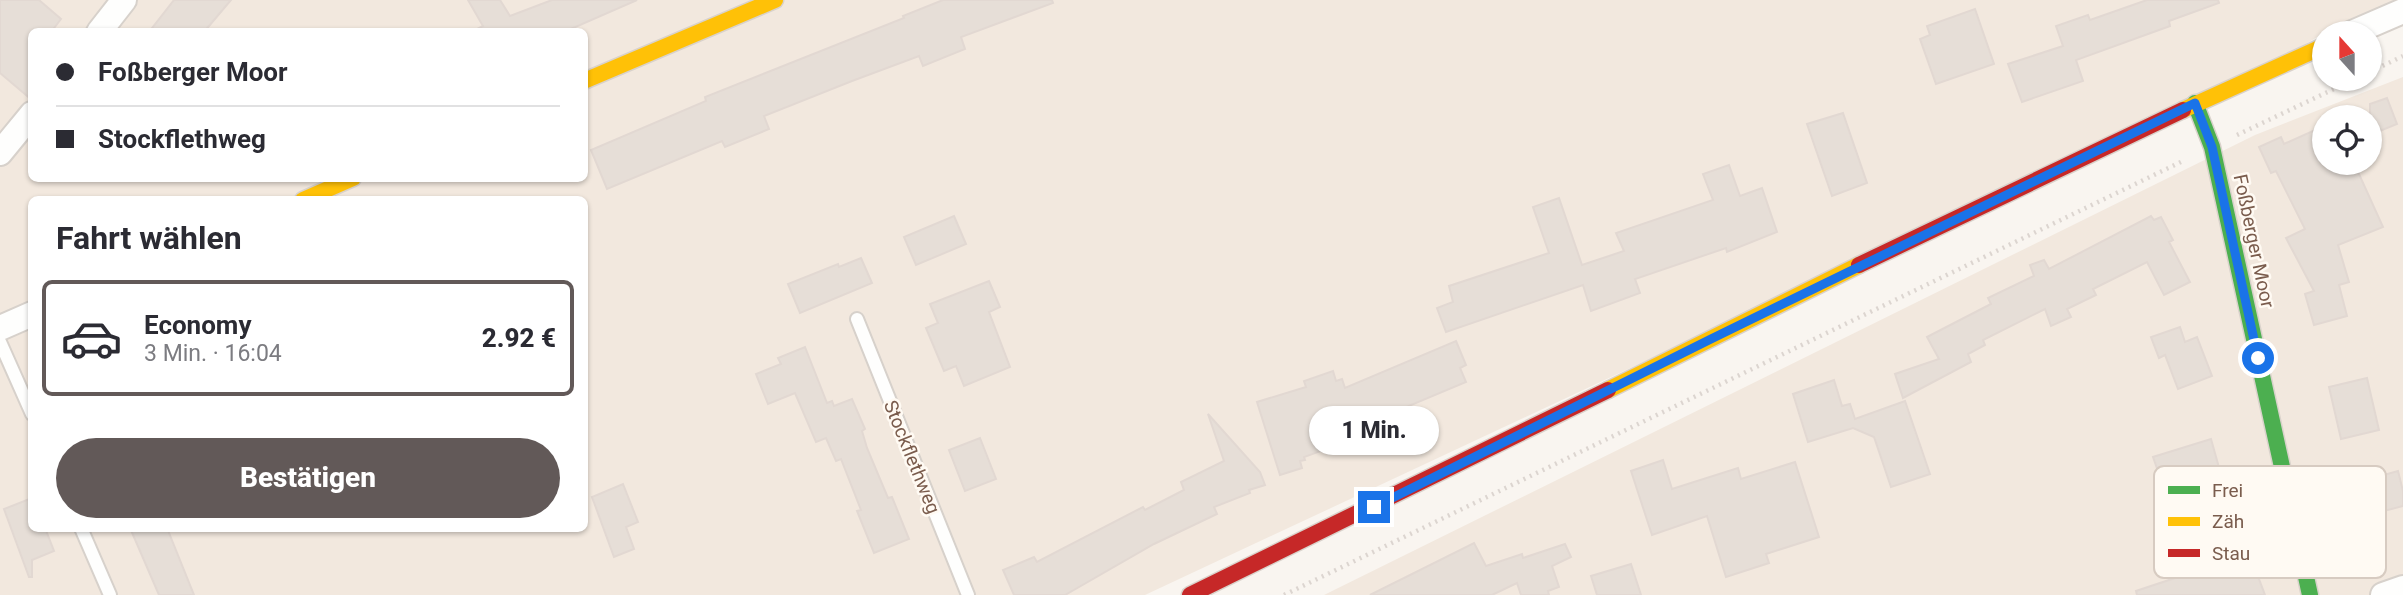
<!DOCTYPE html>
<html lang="de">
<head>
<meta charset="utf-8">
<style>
	body { margin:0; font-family:Roboto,sans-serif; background:#f2f2f3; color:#2b2b33; height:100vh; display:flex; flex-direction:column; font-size:26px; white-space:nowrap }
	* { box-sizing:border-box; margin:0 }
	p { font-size:23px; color:#7c7c81 }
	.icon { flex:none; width:38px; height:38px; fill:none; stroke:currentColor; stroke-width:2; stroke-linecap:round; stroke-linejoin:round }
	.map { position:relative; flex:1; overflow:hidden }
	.side { position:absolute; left:28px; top:196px; width:560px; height:336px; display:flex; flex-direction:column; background:#fff; border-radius:10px; box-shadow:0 2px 5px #0004 }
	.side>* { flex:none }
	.top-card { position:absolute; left:28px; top:28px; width:560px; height:154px; border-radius:10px; box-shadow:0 2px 5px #0004; display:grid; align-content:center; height:154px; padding:0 28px; background:#fff }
	.needle { width:46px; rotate:339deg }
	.tools { position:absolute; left:2312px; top:21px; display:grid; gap:14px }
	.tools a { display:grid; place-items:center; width:70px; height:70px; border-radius:50%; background:#fff; box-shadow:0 2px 5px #0004; font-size:35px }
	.end { position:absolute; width:32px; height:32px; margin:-16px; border:9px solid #1a73e8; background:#fff; box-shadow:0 0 0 4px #fff }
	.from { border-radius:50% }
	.bubble { position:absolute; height:49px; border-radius:24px; background:#fff; box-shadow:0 2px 5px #0004; font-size:23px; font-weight:800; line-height:49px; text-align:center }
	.top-card b { display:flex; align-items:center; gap:24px; height:66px; font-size:26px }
	.top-card b+b { border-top:2px solid #e1e1e2 }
	.top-card i { width:18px; height:18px; background:#2b2b33 }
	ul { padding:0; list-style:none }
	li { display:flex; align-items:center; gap:21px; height:116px; margin:0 14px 10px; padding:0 14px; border:4px solid transparent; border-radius:10px }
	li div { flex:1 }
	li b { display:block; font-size:26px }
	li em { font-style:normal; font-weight:800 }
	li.current { border-color:#625958 }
	li>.icon { width:63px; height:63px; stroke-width:1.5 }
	h2 { padding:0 28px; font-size:32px; line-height:84px }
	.action { display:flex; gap:14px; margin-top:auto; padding:14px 28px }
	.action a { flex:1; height:80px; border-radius:42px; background:#625958; color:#fff; font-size:28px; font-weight:800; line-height:80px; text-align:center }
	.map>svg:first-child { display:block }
	.residential { fill:#f2e8de; fill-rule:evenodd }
	.building { fill:#e6ded7; stroke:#e2d8d2; stroke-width:2 }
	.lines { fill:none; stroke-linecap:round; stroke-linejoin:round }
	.lane-casing { stroke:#d7d1cb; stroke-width:16 }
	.street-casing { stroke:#d7d1cb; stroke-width:28 }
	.fast-casing { stroke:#d9d2cb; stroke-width:19 }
	.slow-casing { stroke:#d9d2cb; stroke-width:19 }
	.jam-casing { stroke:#d9d2cb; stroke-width:19 }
	.path { stroke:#dcd5d0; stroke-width:4.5; stroke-dasharray:2 5; stroke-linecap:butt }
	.lane { stroke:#fefefd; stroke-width:12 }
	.street { stroke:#fefefd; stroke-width:24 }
	.fast { stroke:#4caf50; stroke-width:16 }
	.slow { stroke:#ffc107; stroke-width:16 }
	.jam { stroke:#c62828; stroke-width:16 }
	.route { stroke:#1a73e8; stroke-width:9 }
	.labels { text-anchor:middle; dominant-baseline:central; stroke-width:5; stroke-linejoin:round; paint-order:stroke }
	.street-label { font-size:19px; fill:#7a5c4d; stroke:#fffaf3 }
	.key { fill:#fffaf3; stroke:#d7cbc1; stroke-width:2 }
	.key-label { font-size:19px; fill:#7a5c4d }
</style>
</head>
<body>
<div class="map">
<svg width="2403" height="595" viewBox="0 0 2403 595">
	<rect width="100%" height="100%" fill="#f9f5f0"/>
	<!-- residential -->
	<g class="residential">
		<path d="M0 0H2403L2349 33H2324L2242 82 1145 595H0ZM32 32H584V178H32ZM32 200H584V528H32Z"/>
		<path d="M2403 77V595H1324L2255 135ZM2324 117H2370V163H2324Z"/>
	</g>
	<!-- building -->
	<g class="building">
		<path d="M0 0H39L61 19 51 32H32V100L0 73Z"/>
		<path d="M174 0H231L204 32H149Z"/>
		<path d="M468 0H500L510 16 552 0H637L564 32H475V30L483 26Z"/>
		<path d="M943 0H1052L1053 3 961 37 965 49 923 66 919 56 852 81 764 116 769 129 725 147 722 141 607 189 591 150 706 101 705 97 904 18 903 16Z"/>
		<path d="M2147 0H2218L2219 3 2169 21 2170 26 2076 60 2083 81 2022 102 2008 64 2063 46 2056 26 2088 15 2090 20Z"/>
		<path d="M1975 9 1994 64 1936 84 1920 39 1930 35 1927 26Z"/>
		<path d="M2387 98 2397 124 2370 135V104Z"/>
		<path d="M1843 113 1867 183 1832 196 1807 124Z"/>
		<path d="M2324 126V163H2354L2383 227 2338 245 2349 282 2339 285 2347 316 2314 325 2305 294 2314 291 2286 238 2305 229 2276 171 2271 173 2259 147 2281 137 2284 144Z"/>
		<path d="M1729 165 1740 196 1762 188 1777 232 1727 252 1726 248 1635 279 1640 293 1591 311 1583 285 1446 332 1437 308 1453 302 1449 286 1549 253 1533 207 1559 198 1582 265 1624 251 1616 233 1713 200 1703 174Z"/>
		<path d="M954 216 966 244 916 265 904 237Z"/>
		<path d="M2151 216 2154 220 2161 217 2173 240 2169 242 2190 282 2164 295 2147 262 2093 289 2096 295 2067 309 2071 317 2051 326 2045 309 1983 340 1985 345 1968 354 1971 362 1903 398 1895 374 1939 359 1927 337 1991 304 1988 298 2034 276 2030 265 2044 260 2049 269Z"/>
		<path d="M861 258 872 283 800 313 788 284 838 264 839 267Z"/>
		<path d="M989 281 1000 307 989 312 1010 367 964 386 956 366 944 371 926 328 938 323 930 304Z"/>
		<path d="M2180 327 2185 342 2197 337 2212 376 2178 389 2165 355 2159 358 2151 337Z"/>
		<path d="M1456 341 1466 365 1460 368 1466 382 1356 428 1359 437 1304 457 1305 460 1300 461 1302 468 1280 475 1257 402 1306 387 1304 381 1333 371 1336 381 1342 379 1345 388Z"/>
		<path d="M805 347 827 403 832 401 834 406 852 399 865 429 862 431 867 448 888 498 892 497 909 539 874 553 857 511 861 510 841 459 836 461 826 438 816 442 795 393 768 404 756 374 781 364 778 358Z"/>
		<path d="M2367 378 2379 430 2341 439 2329 387Z"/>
		<path d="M1834 380 1842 406 1850 404 1855 419 1905 401 1930 474 1891 487 1874 437 1853 428 1808 442 1793 394Z"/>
		<path d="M1208 414 1260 472 1265 485 1249 490 1250 493 1214 507 1217 514 1154 544 1065 595H1014L1003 570 1034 557 1037 562 1143 507 1145 510 1184 490 1181 482 1224 461Z"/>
		<path d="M980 438 996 479 965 491 949 450Z"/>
		<path d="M2211 439 2225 489 2265 595H2137L2136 591 2193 572 2153 457Z"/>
		<path d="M1663 460 1672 489 1738 468 1741 479 1795 462 1819 537 1766 554 1769 563 1726 577 1707 516 1652 535 1631 471Z"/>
		<path d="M2398 471 2403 491V506L2361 517 2352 484Z"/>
		<path d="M623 484 638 522 626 527 634 549 614 557 592 497Z"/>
		<path d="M32 498V528H45L54 551 32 560V577H29L4 509Z"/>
		<path d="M130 528H167L194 595H159Z"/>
		<path d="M1474 543 1486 566 1522 554 1523 558 1565 544 1571 557 1552 566 1559 587 1548 591 1549 595H1521L1517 583 1492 595H1370Z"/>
		<path d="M1631 564 1641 595H1597L1591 576Z"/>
	</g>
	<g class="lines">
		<!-- lane casing -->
		<g class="lane-casing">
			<g id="lane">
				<path d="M857 319 968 595"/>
				<path d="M0 342 32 414"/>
				<path d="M81 528 110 595"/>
			</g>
		</g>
		<!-- street casing -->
		<g class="street-casing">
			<g id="street">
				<path d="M99 32 124 0"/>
				<path d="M2352 33 2403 11"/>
				<path d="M0 153 32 114"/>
				<path d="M0 328 32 314"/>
				<path d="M2383 595 2403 588"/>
			</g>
		</g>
		<!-- fast casing -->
		<g class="fast-casing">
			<path id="fast" d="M2195 103 2212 147 2310 595"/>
		</g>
		<!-- slow casing -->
		<g class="slow-casing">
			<g id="slow">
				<path d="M584 81 775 0"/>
				<path d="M2183 110 2324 46"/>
				<path d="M303 200 353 178"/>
				<path d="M1608 390 1859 265"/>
			</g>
		</g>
		<!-- jam casing -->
		<g class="jam-casing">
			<g id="jam">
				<path d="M1859 265 2183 110"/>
				<path d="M1190 595 1608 390"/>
			</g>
		</g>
		<!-- path -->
		<g class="path">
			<path d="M2370 72 2403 56"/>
			<path d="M2237 135 2355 79"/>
			<path d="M1284 595 2185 160"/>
		</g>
		<!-- lane -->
		<use href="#lane" class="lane"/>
		<!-- street -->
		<use href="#street" class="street"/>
		<!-- fast -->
		<use href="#fast" class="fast"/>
		<!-- slow -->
		<use href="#slow" class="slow"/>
		<!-- jam -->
		<use href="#jam" class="jam"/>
	</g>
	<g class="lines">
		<!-- route -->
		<path class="route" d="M1374 507 1711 339 2195 103 2212 147 2258 358"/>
	</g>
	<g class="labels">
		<!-- street labels -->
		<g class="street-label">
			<text transform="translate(2254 241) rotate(78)">Foßberger Moor</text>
			<text transform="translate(912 457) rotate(68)">Stockflethweg</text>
		</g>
	</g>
	<!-- legend -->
	<rect x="2154" y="466" width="232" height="112" rx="10" class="key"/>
	<rect x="2168" y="486" width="32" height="8" fill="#4caf50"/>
	<rect x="2168" y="517" width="32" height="9" fill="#ffc107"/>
	<rect x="2168" y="549" width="32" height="8" fill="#c62828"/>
	<g class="key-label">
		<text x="2212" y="497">Frei</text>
		<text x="2212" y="528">Zäh</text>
		<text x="2212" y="560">Stau</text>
	</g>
</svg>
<div class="tools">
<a><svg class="needle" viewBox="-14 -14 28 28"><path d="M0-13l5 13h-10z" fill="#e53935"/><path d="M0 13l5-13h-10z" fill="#7c7c81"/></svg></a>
<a><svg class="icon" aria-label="locate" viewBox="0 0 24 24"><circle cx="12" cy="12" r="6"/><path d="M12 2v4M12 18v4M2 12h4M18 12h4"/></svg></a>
</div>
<i class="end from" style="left:2258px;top:358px"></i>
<i class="end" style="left:1374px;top:507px"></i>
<div class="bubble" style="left:1309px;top:406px;width:130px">1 Min.</div>
<div class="top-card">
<b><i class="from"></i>Foßberger Moor</b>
<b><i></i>Stockflethweg</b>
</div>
<section class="side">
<h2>Fahrt wählen</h2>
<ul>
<li class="current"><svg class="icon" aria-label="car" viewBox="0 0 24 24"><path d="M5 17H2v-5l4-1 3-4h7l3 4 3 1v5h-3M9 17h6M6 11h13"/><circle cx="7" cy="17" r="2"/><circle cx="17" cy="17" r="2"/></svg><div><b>Economy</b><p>3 Min. · 16:04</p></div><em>2.92 €</em></li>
</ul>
<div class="action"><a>Bestätigen</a></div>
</section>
</div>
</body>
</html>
